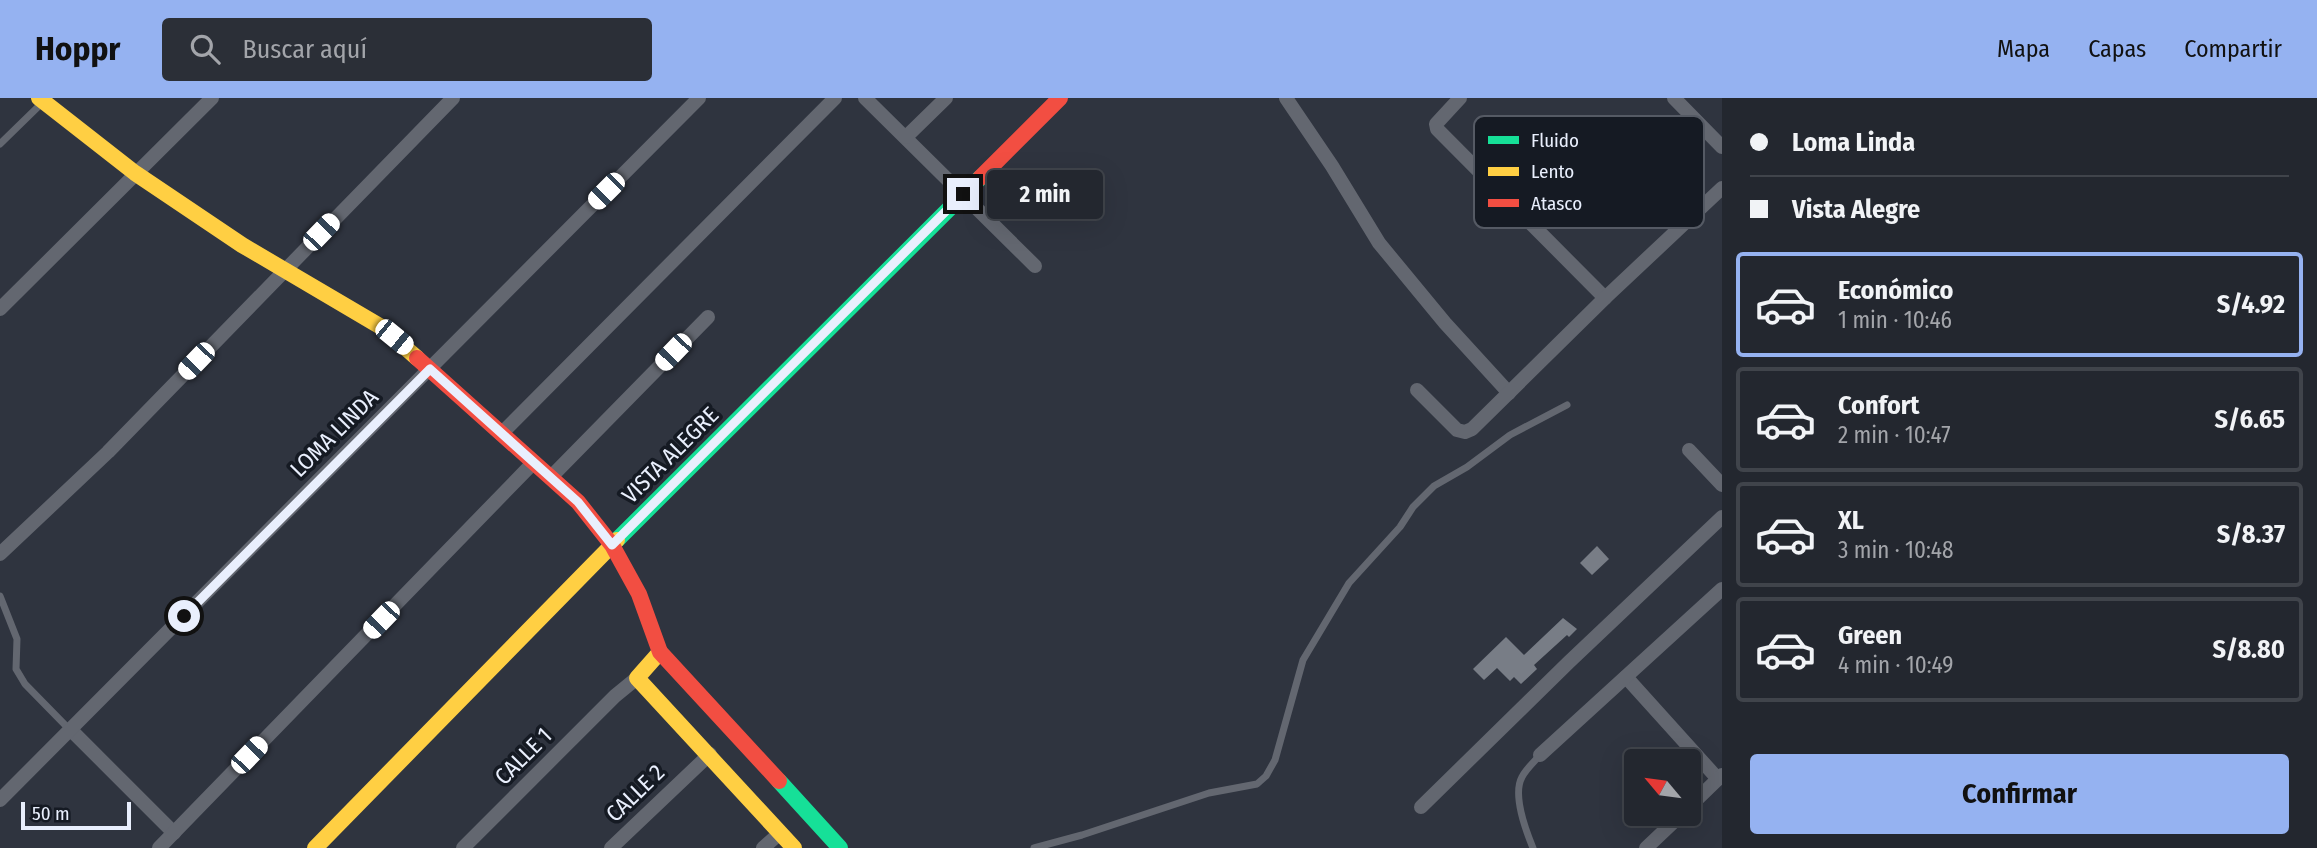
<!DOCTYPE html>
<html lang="es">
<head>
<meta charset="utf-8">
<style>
	body { margin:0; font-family:"Fira Sans Condensed",sans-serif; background:#2b2f37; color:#f1f3f6; height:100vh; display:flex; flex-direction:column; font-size:26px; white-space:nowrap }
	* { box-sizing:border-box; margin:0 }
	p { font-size:23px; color:#a3a5aa }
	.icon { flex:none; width:38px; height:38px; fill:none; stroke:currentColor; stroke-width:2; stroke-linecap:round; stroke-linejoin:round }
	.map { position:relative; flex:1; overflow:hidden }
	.side { display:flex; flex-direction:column; background:#23272f; width:595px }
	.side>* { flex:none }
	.hud { display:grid; align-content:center; height:154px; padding:0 28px; background:#23272f }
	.needle { width:46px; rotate:299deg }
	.fabs { position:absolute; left:1624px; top:651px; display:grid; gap:14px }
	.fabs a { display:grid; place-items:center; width:77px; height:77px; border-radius:7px; background:#23272f; box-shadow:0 7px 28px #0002,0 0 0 2px #40444b; font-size:35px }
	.scale { position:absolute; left:21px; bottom:18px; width:110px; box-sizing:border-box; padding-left:7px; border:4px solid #e9effd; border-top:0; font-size:19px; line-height:24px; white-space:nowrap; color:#e9effd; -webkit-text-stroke:5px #151a23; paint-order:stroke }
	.end { position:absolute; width:32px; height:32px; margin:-16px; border:9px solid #e9effd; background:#111; box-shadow:0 0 0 4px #111 }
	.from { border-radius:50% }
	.bubble { position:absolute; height:49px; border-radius:7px; background:#23272f; box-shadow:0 7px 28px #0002,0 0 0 2px #40444b; font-size:23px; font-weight:700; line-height:49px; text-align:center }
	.car { position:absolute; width:21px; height:42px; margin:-21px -10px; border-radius:9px; box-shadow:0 0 5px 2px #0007; background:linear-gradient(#fff 24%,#345 0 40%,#fff 0 76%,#345 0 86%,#fff 0) }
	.hud b { display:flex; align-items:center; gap:24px; height:66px; font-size:26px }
	.hud b+b { border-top:2px solid #40444b }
	.hud i { width:18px; height:18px; background:#f1f3f6 }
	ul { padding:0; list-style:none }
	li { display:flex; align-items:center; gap:21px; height:105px; margin:0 14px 10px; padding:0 14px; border:4px solid #40444b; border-radius:7px }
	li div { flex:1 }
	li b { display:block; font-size:26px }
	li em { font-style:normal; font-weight:700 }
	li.on { border-color:#95b2f1 }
	li>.icon { width:63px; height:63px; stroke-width:1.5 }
	.cta { display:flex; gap:14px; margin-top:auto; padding:14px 28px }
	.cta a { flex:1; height:80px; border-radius:7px; background:#95b2f1; color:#111; font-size:28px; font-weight:700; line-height:80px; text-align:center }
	header { display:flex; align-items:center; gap:42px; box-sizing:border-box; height:98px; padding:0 35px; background:#95b2f1; color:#111 }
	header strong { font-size:33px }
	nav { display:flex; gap:38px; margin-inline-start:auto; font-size:24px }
	.search { width:490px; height:63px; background:#2b2f37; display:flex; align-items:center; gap:18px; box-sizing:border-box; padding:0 24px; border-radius:7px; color:#a3a5aa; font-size:26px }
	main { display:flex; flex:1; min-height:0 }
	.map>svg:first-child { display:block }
	.building { fill:#787d86 }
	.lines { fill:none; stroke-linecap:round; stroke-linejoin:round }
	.lane { stroke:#636770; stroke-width:7 }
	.street { stroke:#636770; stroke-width:14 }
	.fast { stroke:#16e098; stroke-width:16 }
	.slow { stroke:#ffcf43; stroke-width:16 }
	.jam { stroke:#f24e42; stroke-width:16 }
	.route { stroke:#e9effd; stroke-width:9 }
	.labels { text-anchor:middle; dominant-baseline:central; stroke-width:7; stroke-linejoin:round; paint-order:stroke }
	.street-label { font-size:23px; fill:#e9effd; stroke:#151a23 }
	.key { fill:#151a23; stroke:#555a64; stroke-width:2 }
	.key-label { font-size:19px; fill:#e9effd }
</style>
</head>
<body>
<header>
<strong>Hoppr</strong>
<div class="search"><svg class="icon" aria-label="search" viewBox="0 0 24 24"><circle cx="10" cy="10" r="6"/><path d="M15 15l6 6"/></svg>Buscar aquí</div>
<nav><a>Mapa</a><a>Capas</a><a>Compartir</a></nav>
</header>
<main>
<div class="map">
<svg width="1722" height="750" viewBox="0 0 1722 750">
	<rect width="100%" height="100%" fill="#2f343f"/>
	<!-- building -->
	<g class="building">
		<path d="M1597 448 1609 461 1592 477 1580 465Z"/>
		<path d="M1563 520 1577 531 1569 539 1567 537 1534 567 1537 571 1521 586 1514 579 1510 583 1497 570 1484 582 1473 571 1506 539 1524 557Z"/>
	</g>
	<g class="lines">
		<!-- lane -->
		<g class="lane">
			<path d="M0 46 43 4"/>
			<path d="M0 498 17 541 16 571 25 586 70 632"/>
			<path d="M1034 750 1082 737 1209 695 1257 686 1266 678 1275 662 1303 562 1349 485 1400 429 1413 409 1434 388 1467 369 1510 337 1567 307"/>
			<path d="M1533 750C1526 733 1512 697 1522 679 1526 671 1534 664 1540 657"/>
		</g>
		<!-- street -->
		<g class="street">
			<path d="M865 0 1035 168"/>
			<path d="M1286 0 1332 68 1379 145 1445 225 1509 295"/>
			<path d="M1460 0 1436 26 1437 31 1605 200"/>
			<path d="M1674 0 1722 49"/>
			<path d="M906 39 946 0"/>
			<path d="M0 211 212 0"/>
			<path d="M1417 292 1457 332 1465 334 1472 331 1605 200 1722 90"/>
			<path d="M501 336 835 0"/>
			<path d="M1689 352 1722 387"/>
			<path d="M551 379 708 219"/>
			<path d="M0 456 108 354 453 0"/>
			<path d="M1626 579 1718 681"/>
			<path d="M71 632 174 735"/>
			<path d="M1540 657 1722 491"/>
			<path d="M0 702 699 0"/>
			<path d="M1421 709 1569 564 1722 419"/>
			<path d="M1689 709 1722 677"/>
			<path d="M159 750 534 364"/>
			<path d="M463 750 615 598 637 580"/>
			<path d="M611 750 710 656"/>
			<path d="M763 750 780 735"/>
			<path d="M1646 750 1682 716"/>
		</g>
		<!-- fast -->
		<g class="fast">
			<path d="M617 442 980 80"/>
			<path d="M779 683 840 750"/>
		</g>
		<!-- slow -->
		<g class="slow">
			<path d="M39 0 135 75 242 147 383 230 417 260"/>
			<path d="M660 554 637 580 794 750"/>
			<path d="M315 750 617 442"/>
		</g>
		<!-- jam -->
		<g class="jam">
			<path d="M980 80 1060 0"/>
			<path d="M417 260 578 404 612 447 639 496 660 554 779 683"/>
		</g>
	</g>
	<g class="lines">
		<!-- route -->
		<path class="route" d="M184 518 430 271 578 404 612 447 963 96"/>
	</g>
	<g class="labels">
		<!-- street labels -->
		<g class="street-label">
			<text transform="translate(334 335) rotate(-45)">LOMA LINDA</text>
			<text transform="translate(670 357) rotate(-45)">VISTA ALEGRE</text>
			<text transform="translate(523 658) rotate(-45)">CALLE 1</text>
			<text transform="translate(635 695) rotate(-44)">CALLE 2</text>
		</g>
	</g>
	<!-- legend -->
	<rect x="1474" y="18" width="230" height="112" rx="10" class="key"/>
	<rect x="1488" y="38" width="31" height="8" fill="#16e098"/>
	<rect x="1488" y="69" width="31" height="9" fill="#ffcf43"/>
	<rect x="1488" y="101" width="31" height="8" fill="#f24e42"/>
	<g class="key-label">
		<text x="1531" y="49">Fluido</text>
		<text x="1531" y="80">Lento</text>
		<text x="1531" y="112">Atasco</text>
	</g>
</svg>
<div class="fabs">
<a><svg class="needle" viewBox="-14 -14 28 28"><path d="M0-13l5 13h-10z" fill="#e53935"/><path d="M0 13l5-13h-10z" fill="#a3a5aa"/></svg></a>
</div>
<div class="scale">50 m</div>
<i class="end from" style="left:184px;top:518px"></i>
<i class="end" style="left:963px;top:96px"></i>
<div class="bubble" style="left:987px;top:72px;width:116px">2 min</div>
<i class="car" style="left:606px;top:93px;rotate:225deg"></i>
<i class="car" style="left:321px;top:134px;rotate:44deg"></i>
<i class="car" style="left:394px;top:239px;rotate:129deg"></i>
<i class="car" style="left:673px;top:254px;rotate:224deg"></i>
<i class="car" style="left:196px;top:263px;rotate:224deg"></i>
<i class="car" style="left:381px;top:522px;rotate:224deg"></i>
<i class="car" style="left:249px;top:657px;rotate:44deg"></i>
</div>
<section class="side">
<div class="hud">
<b><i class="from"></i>Loma Linda</b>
<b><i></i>Vista Alegre</b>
</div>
<ul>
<li class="on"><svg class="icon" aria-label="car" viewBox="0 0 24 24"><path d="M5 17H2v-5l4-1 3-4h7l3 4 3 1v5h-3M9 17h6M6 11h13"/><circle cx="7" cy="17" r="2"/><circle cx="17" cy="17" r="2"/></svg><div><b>Económico</b><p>1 min · 10:46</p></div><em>S/4.92</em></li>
<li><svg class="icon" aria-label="car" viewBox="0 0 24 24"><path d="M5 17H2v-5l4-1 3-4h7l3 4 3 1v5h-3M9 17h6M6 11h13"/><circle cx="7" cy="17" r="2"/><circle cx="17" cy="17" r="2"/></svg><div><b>Confort</b><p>2 min · 10:47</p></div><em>S/6.65</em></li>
<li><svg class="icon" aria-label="car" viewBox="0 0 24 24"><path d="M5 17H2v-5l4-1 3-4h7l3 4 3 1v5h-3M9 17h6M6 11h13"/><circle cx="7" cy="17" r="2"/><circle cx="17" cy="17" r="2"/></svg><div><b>XL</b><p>3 min · 10:48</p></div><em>S/8.37</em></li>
<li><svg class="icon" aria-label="car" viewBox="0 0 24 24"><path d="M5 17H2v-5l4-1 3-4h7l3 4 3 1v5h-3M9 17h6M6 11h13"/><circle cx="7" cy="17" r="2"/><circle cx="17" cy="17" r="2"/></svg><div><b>Green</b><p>4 min · 10:49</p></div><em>S/8.80</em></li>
</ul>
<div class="cta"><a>Confirmar</a></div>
</section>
</main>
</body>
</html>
